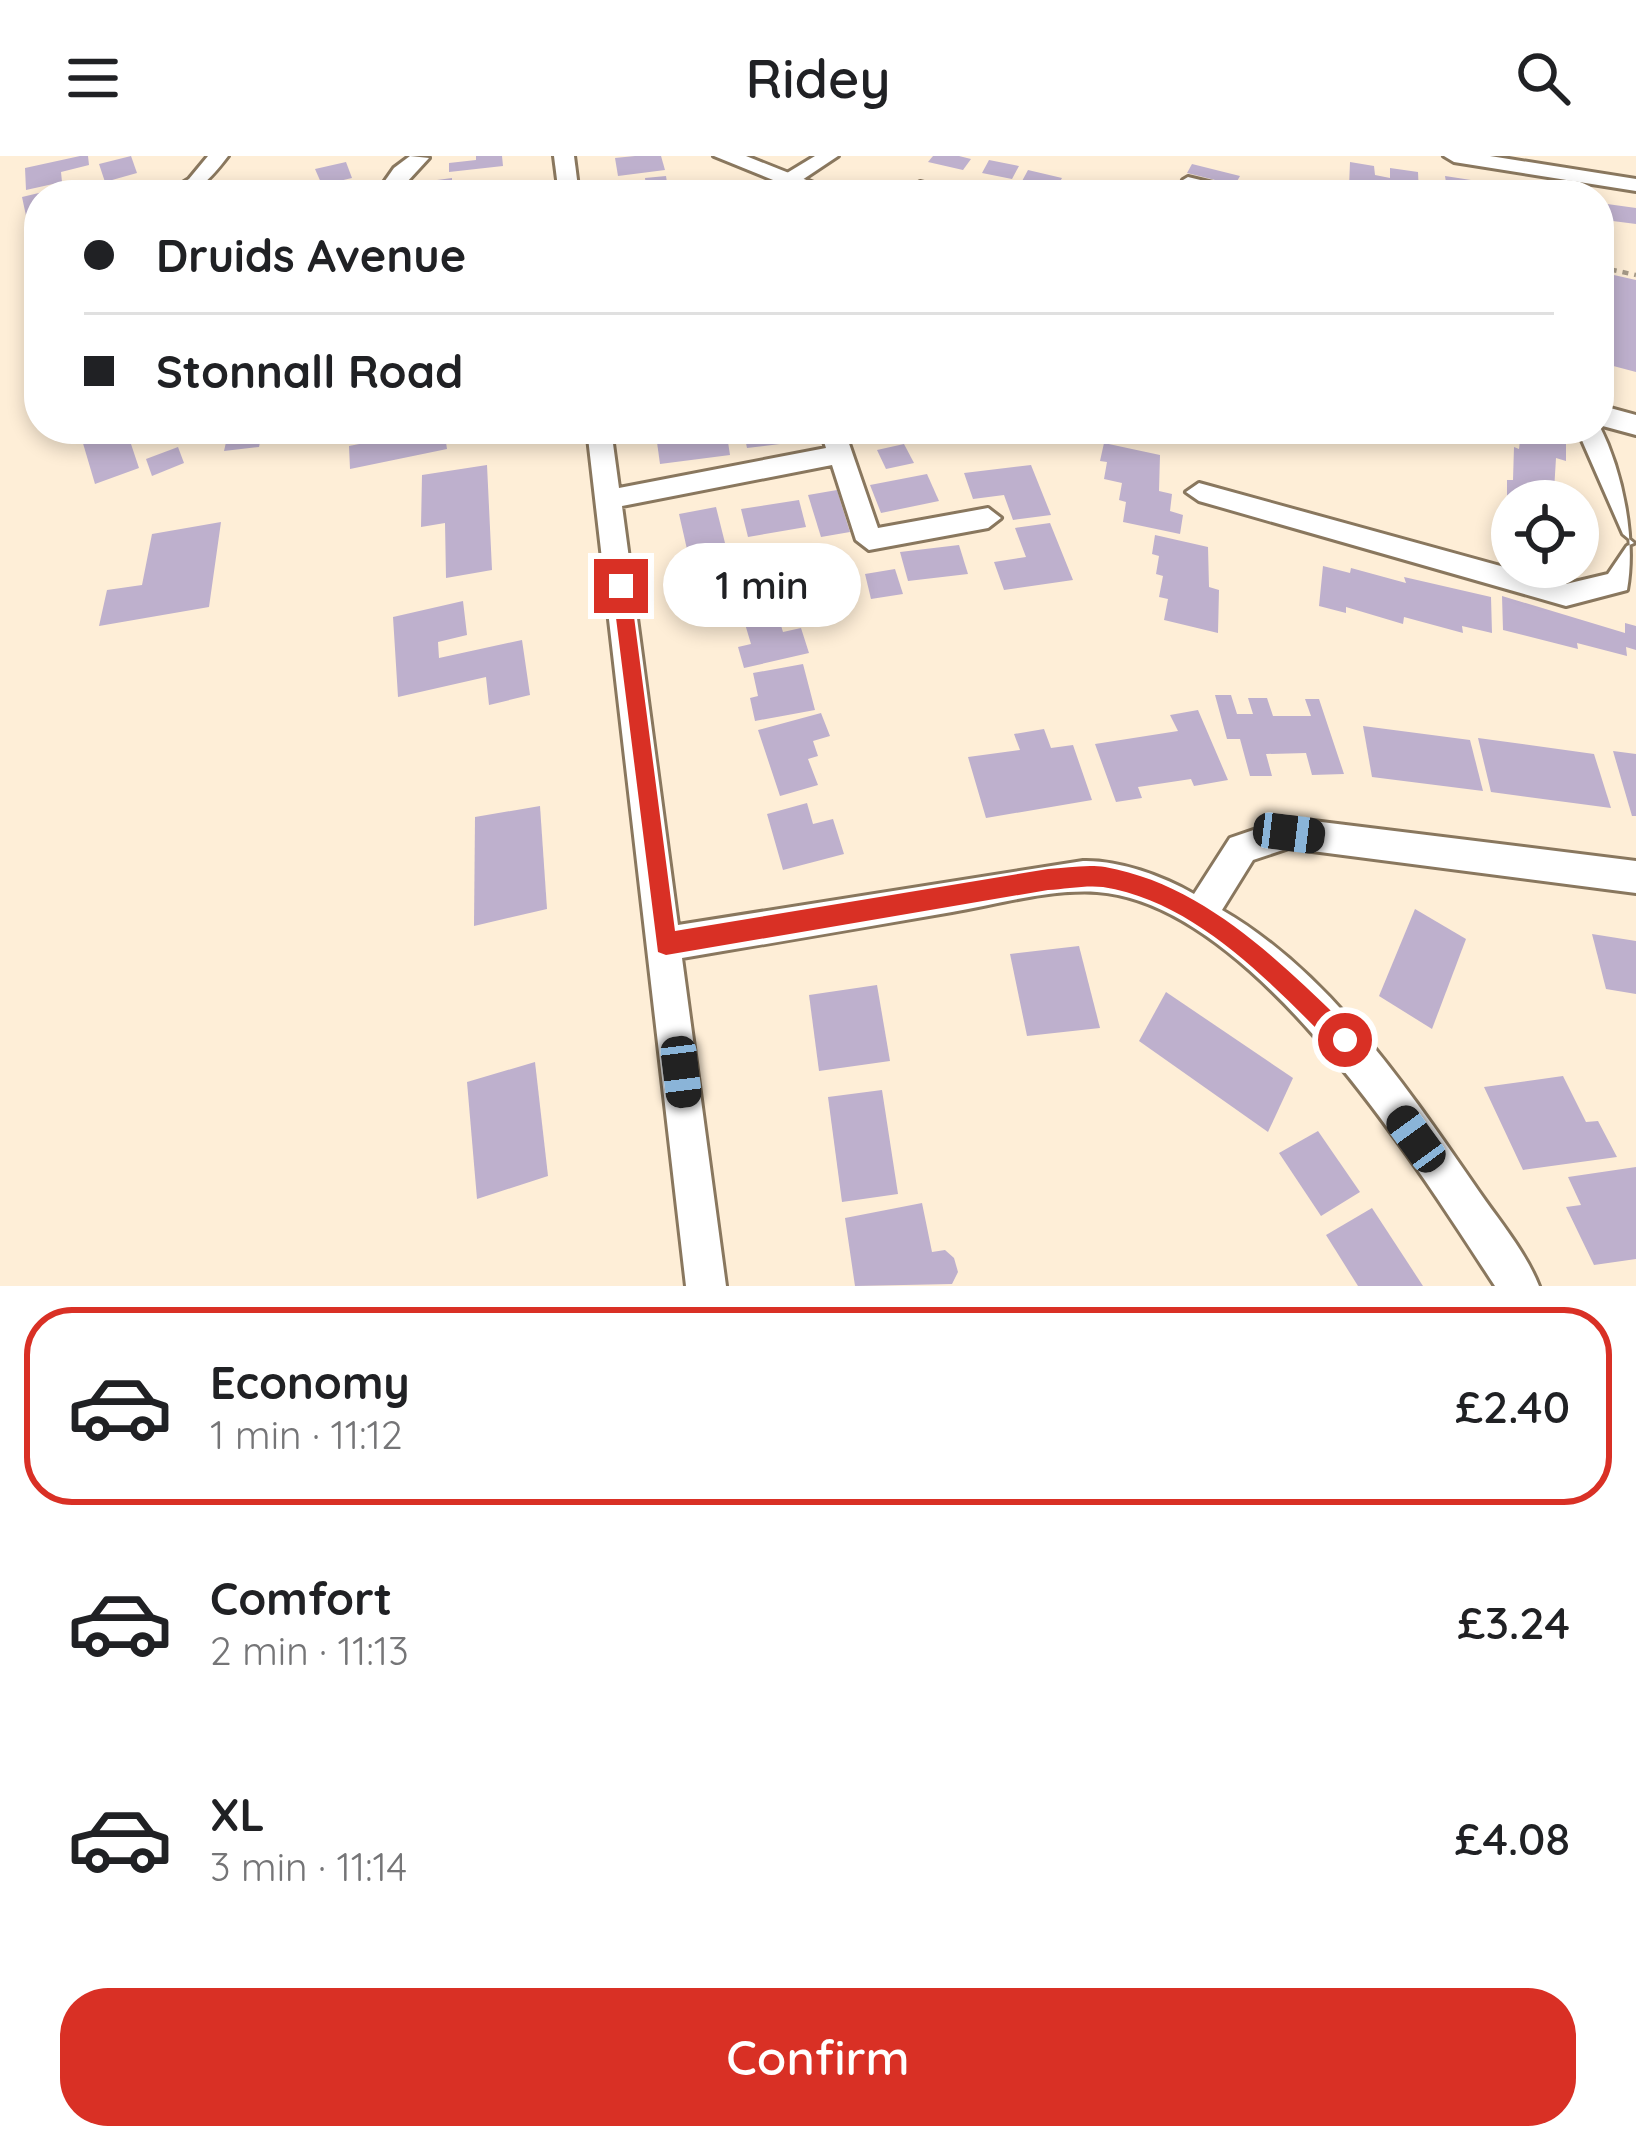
<!DOCTYPE html>
<html lang="en">
<head>
<meta charset="utf-8">
<style>
	body { margin:0; font-family:Quicksand,sans-serif; background:#f6f6f6; color:#202124; height:100vh; display:flex; flex-direction:column; font-size:45px; white-space:nowrap }
	* { box-sizing:border-box; margin:0 }
	p { font-size:39px; color:#757577 }
	.icon { flex:none; width:66px; height:66px; fill:none; stroke:currentColor; stroke-width:2; stroke-linecap:round; stroke-linejoin:round }
	.map { position:relative; height:1130px; overflow:hidden }
	.panel { display:flex; flex-direction:column; background:#fff; flex:1 }
	.panel>* { flex:none }
	.top-card { position:absolute; left:24px; top:24px; width:1590px; height:264px; border-radius:48px; box-shadow:0 6px 18px #0003; display:grid; align-content:center; height:264px; padding:0 60px; background:#fff }
	.buttons { position:absolute; left:1491px; top:324px; display:grid; gap:24px }
	.buttons a { display:grid; place-items:center; width:108px; height:108px; border-radius:50%; background:#fff; box-shadow:0 6px 18px #0003; font-size:60px }
	.end { position:absolute; width:54px; height:54px; margin:-27px; border:15px solid #d93025; background:#fff; box-shadow:0 0 0 6px #fff }
	.from { border-radius:50% }
	.bubble { position:absolute; height:84px; border-radius:42px; background:#fff; box-shadow:0 6px 18px #0003; font-size:39px; font-weight:600; line-height:84px; text-align:center }
	.car { position:absolute; width:36px; height:72px; margin:-36px -18px; border-radius:15px; box-shadow:0 0 9px 3px #0007; background:linear-gradient(#222 24%,#8ab4d8 0 40%,#222 0 76%,#8ab4d8 0 86%,#222 0) }
	.top-card b { display:flex; align-items:center; gap:42px; height:114px; font-size:45px }
	.top-card b+b { border-top:3px solid #e0e0e0 }
	.top-card i { width:30px; height:30px; background:#202124 }
	ul { padding:21px 0 0; list-style:none }
	li { display:flex; align-items:center; gap:36px; height:198px; margin:0 24px 18px; padding:0 36px; border:6px solid transparent; border-radius:48px }
	li div { flex:1 }
	li b { display:block; font-size:45px }
	li em { font-style:normal; font-weight:600 }
	li.on { border-color:#d93025 }
	li>.icon { width:108px; height:108px; stroke-width:1.5 }
	.action { display:flex; gap:24px; margin-top:auto; padding:24px 60px }
	.action a { flex:1; height:138px; border-radius:48px; background:#d93025; color:#fff; font-size:48px; font-weight:600; line-height:138px; text-align:center }
	header { display:flex; justify-content:space-between; align-items:center; height:156px; padding:0 60px; background:#fff; font-size:54px; font-weight:600 }
	.map>svg:first-child { display:block }
	.building { fill:#beb0cd }
	.lines { fill:none; stroke-linecap:round; stroke-linejoin:round }
	.service-casing { stroke:#89775e; stroke-width:6 }
	.minor-casing { stroke:#89775e; stroke-width:6 }
	.tertiary-casing { stroke:#89775e; stroke-width:6 }
	.path { stroke:#a59987; stroke-width:4.5; stroke-dasharray:6 6; stroke-linecap:butt }
	.service { fill:#fff; fill-rule:evenodd }
	.minor { fill:#fff; fill-rule:evenodd }
	.tertiary { fill:#fff; fill-rule:evenodd }
	.route { fill:#d93025 }
</style>
</head>
<body>
<header><svg class="icon" aria-label="menu" viewBox="0 0 24 24"><path d="M4 6h16M4 12h16M4 18h16"/></svg>Ridey<svg class="icon" aria-label="search" viewBox="0 0 24 24"><circle cx="10" cy="10" r="6"/><path d="M15 15l6 6"/></svg></header>
<div class="map">
<svg width="1636" height="1130" viewBox="0 0 1636 1130">
	<rect width="100%" height="100%" fill="#feeed7"/>
	<!-- building -->
	<g class="building">
		<path d="M80 0H88L89 9 61 16 62 26 26 34 25 12Z"/>
		<path d="M131 0 137 17 105 26 99 8Z"/>
		<path d="M476 0H502L503 10 449 16V7L476 4Z"/>
		<path d="M635 0H661L665 14 618 20 615 2Z"/>
		<path d="M933 0H959L971 3 963 14 928 6Z"/>
		<path d="M989 4 1019 10 1012 23 982 17Z"/>
		<path d="M346 6 352 22 322 29 315 13Z"/>
		<path d="M1350 6 1374 10 1375 19 1390 22V12L1418 16 1419 39 1349 31Z"/>
		<path d="M1192 8 1240 20 1235 29 1187 17Z"/>
		<path d="M1028 14 1062 22 1055 35 1021 27Z"/>
		<path d="M666 20 668 33H674L675 39H647L645 22Z"/>
		<path d="M1445 20 1471 24 1473 35 1482 39H1448Z"/>
		<path d="M452 22V39H422V26Z"/>
		<path d="M64 31 65 39H39V66L28 69 22 41Z"/>
		<path d="M1600 47 1636 52V68L1605 64Z"/>
		<path d="M1605 117 1636 124V216L1602 207Z"/>
		<path d="M115 273H126L139 312 95 328 82 284Z"/>
		<path d="M229 273H263L259 291 224 295Z"/>
		<path d="M400 273H444L447 293 350 313 349 290 400 280Z"/>
		<path d="M704 273H726L730 299 660 308 656 279Z"/>
		<path d="M743 273H784L788 287 747 292Z"/>
		<path d="M1521 276 1566 288V305L1556 302 1554 335 1562 337 1561 345H1512V359L1507 358V324H1513L1514 291 1519 293Z"/>
		<path d="M1104 287 1160 299 1159 335 1172 338 1170 355 1183 359 1180 378 1123 366 1126 346 1119 344 1122 327 1104 323 1107 306 1100 305Z"/>
		<path d="M904 288 914 307 886 313 877 294Z"/>
		<path d="M178 291 184 307 152 320 146 303Z"/>
		<path d="M487 309 492 414 446 422 445 367 421 371 422 319Z"/>
		<path d="M1031 309 1051 359 1013 364 1004 339 973 343 964 317Z"/>
		<path d="M927 318 939 345 881 357 870 329Z"/>
		<path d="M837 334 850 376 821 381 808 339Z"/>
		<path d="M799 344 806 371 748 381 741 353Z"/>
		<path d="M716 351 727 395 689 402 679 358Z"/>
		<path d="M221 366 209 451 99 470 107 434 142 429 152 378Z"/>
		<path d="M1050 367 1073 424 1004 434 994 406 1026 401 1015 372Z"/>
		<path d="M1155 379 1208 391 1209 431 1219 434 1218 477 1164 464 1168 443 1159 441 1163 420 1156 418 1159 400 1152 398Z"/>
		<path d="M959 389 968 418 908 425 900 396Z"/>
		<path d="M748 395 755 417 739 420 732 399Z"/>
		<path d="M1323 410 1350 417 1351 412 1406 427 1404 421 1491 441 1492 477 1462 470 1463 477 1404 461 1403 468 1346 451V457L1319 450Z"/>
		<path d="M895 413 903 438 871 443 865 418Z"/>
		<path d="M1502 440 1625 477V467L1636 470V494L1626 491 1627 500 1577 487 1578 493 1503 474Z"/>
		<path d="M463 445 467 479 438 486 439 502 522 484 530 539 489 549 486 521 398 541 393 461Z"/>
		<path d="M775 450 783 476 801 472 809 497 744 512 738 491 751 488 742 458Z"/>
		<path d="M803 508 815 554 755 565 750 542 758 540 753 517Z"/>
		<path d="M1215 539H1231L1237 558H1253L1248 542H1267L1273 560H1311L1305 543H1319L1344 618 1312 619 1306 597 1266 598 1272 620H1250L1240 583H1227Z"/>
		<path d="M1198 554 1228 624 1194 630 1191 623 1138 631 1142 642 1116 646 1095 588 1178 575 1170 559Z"/>
		<path d="M821 557 830 580 813 585 818 600 808 603 818 629 780 640 758 574Z"/>
		<path d="M1363 570 1470 584 1483 635 1372 621Z"/>
		<path d="M1044 573 1051 592 1073 589 1092 644 986 662 968 601 1020 594 1014 578Z"/>
		<path d="M1478 582 1594 598 1611 652 1491 636Z"/>
		<path d="M1613 595 1636 598V660H1632Z"/>
		<path d="M807 647 813 668 833 663 844 698 783 714 767 658Z"/>
		<path d="M540 650 547 753 474 770 475 661Z"/>
		<path d="M1415 753 1466 783 1432 873 1379 840Z"/>
		<path d="M1592 778 1636 785V838L1606 833Z"/>
		<path d="M1079 790 1100 872 1027 880 1010 798Z"/>
		<path d="M877 829 890 905 819 915 809 839Z"/>
		<path d="M1166 836 1293 922 1268 976 1139 885Z"/>
		<path d="M535 906 548 1020 477 1043 467 926Z"/>
		<path d="M1563 920 1586 966 1598 965 1617 1001 1523 1014 1484 931Z"/>
		<path d="M882 934 898 1038 842 1046 828 941Z"/>
		<path d="M1318 975 1360 1036 1321 1060 1279 997Z"/>
		<path d="M1636 1011V1103L1594 1109 1566 1051 1581 1049 1568 1021Z"/>
		<path d="M922 1047 932 1096 945 1094 954 1102 958 1116 952 1128 855 1130 845 1062Z"/>
		<path d="M1372 1052 1423 1130H1358L1326 1079Z"/>
	</g>
	<g class="lines">
		<!-- service casing -->
		<g class="service-casing">
			<g id="service">
				<path d="M1188 21 1254 37 1256 39H1239L1185 26 1183 24Z"/>
				<path d="M920 26 962 37 964 39H947L917 31 915 29Z"/>
			</g>
		</g>
		<!-- minor casing -->
		<g class="minor-casing">
			<g id="minor">
				<path d="M208 0H228C208 26 197 39 163 39L189 23Z"/>
				<path d="M410 0 429 2 395 39H375L394 12Z"/>
				<path d="M554 0H574L579 39H559Z"/>
				<path d="M815 0H838L796 28H782V20Z"/>
				<path d="M1444 0H1490L1636 23V35L1454 6Z"/>
				<path d="M1599 269C1623 316 1636 384 1627 434L1566 450 1199 345 1186 336 1199 327 1566 428 1608 418 1627 390 1634 387 1623 378 1577 273H1599Z"/>
				<path d="M587 273H611L619 332 826 292 820 273H844L878 372 988 352 1001 362 988 372 869 394 856 384 832 309 622 350 678 769 1083 705C1119 704 1163 720 1194 738L1230 682 1289 662 1636 705V737L1289 692 1253 704 1222 754C1331 817 1410 936 1480 1037 1501 1067 1526 1097 1539 1130H1495C1417 1011 1253 747 1097 736 1050 733 998 748 952 756 862 772 772 787 682 802L726 1130H686Z"/>
			</g>
		</g>
		<!-- tertiary casing -->
		<g class="tertiary-casing">
			<g id="tertiary">
				<path d="M714 0H746L844 39H810Z"/>
				<path d="M1599 249 1636 259V279L1599 269Z"/>
			</g>
		</g>
		<!-- path -->
		<path class="path" d="M1599 111 1636 119"/>
		<!-- service -->
		<use href="#service" class="service"/>
		<!-- minor -->
		<use href="#minor" class="minor"/>
		<!-- tertiary -->
		<use href="#tertiary" class="tertiary"/>
	</g>
	<!-- route -->
	<path class="route" d="M621 423 630 430 675 775 1048 713C1066 712 1087 708 1105 711 1206 729 1282 808 1353 876V893H1337C1272 829 1198 746 1103 731 1086 729 1065 733 1048 734L666 799 658 796 612 430Z"/>
</svg>
<div class="buttons">
<a><svg class="icon" aria-label="locate" viewBox="0 0 24 24"><circle cx="12" cy="12" r="6"/><path d="M12 2v4M12 18v4M2 12h4M18 12h4"/></svg></a>
</div>
<i class="end from" style="left:1345px;top:884px"></i>
<i class="end" style="left:621px;top:430px"></i>
<div class="bubble" style="left:663px;top:387px;width:198px">1 min</div>
<i class="car" style="left:1289px;top:677px;rotate:97deg"></i>
<i class="car" style="left:681px;top:916px;rotate:173deg"></i>
<i class="car" style="left:1416px;top:983px;rotate:324deg"></i>
<div class="top-card">
<b><i class="from"></i>Druids Avenue</b>
<b><i></i>Stonnall Road</b>
</div>
</div>
<section class="panel">
<ul>
<li class="on"><svg class="icon" aria-label="car" viewBox="0 0 24 24"><path d="M5 17H2v-5l4-1 3-4h7l3 4 3 1v5h-3M9 17h6M6 11h13"/><circle cx="7" cy="17" r="2"/><circle cx="17" cy="17" r="2"/></svg><div><b>Economy</b><p>1 min · 11:12</p></div><em>£2.40</em></li>
<li><svg class="icon" aria-label="car" viewBox="0 0 24 24"><path d="M5 17H2v-5l4-1 3-4h7l3 4 3 1v5h-3M9 17h6M6 11h13"/><circle cx="7" cy="17" r="2"/><circle cx="17" cy="17" r="2"/></svg><div><b>Comfort</b><p>2 min · 11:13</p></div><em>£3.24</em></li>
<li><svg class="icon" aria-label="car" viewBox="0 0 24 24"><path d="M5 17H2v-5l4-1 3-4h7l3 4 3 1v5h-3M9 17h6M6 11h13"/><circle cx="7" cy="17" r="2"/><circle cx="17" cy="17" r="2"/></svg><div><b>XL</b><p>3 min · 11:14</p></div><em>£4.08</em></li>
</ul>
<div class="action"><a>Confirm</a></div>
</section>
</body>
</html>
